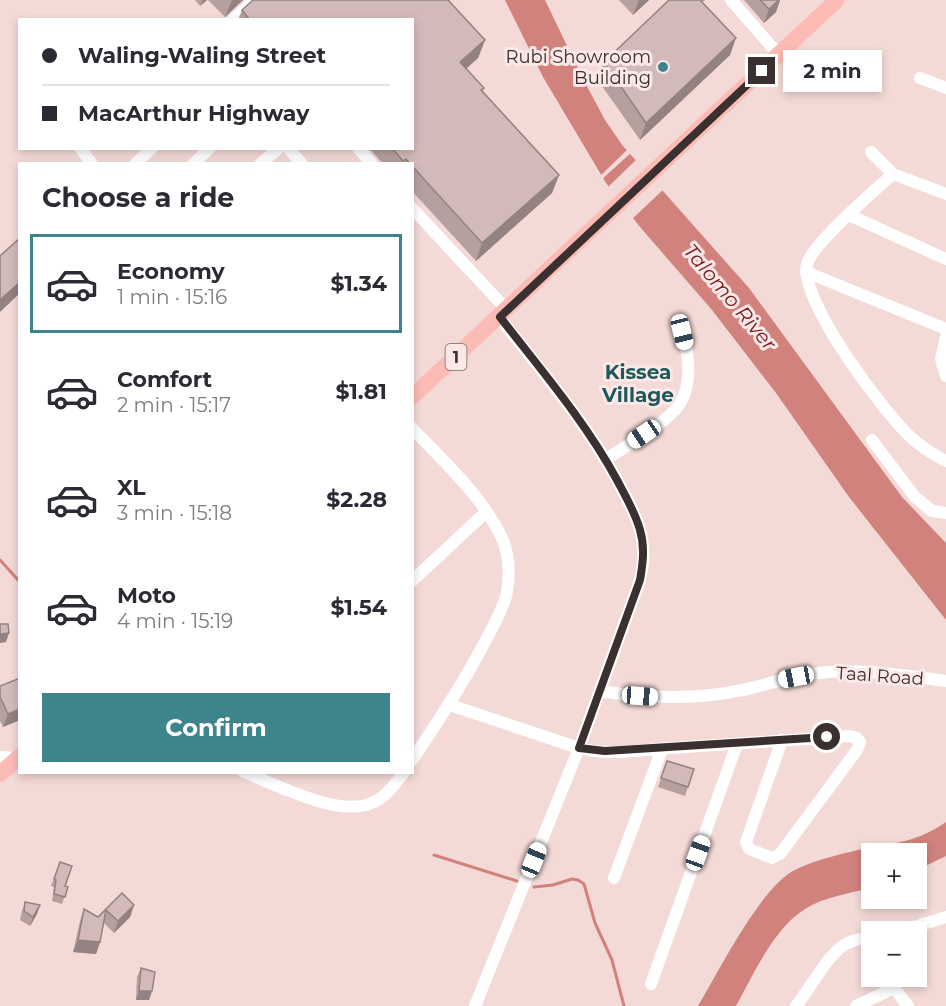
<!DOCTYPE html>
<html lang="en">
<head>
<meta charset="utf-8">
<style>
	body { margin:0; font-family:Montserrat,sans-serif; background:#f2f2f3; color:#2b2b33; height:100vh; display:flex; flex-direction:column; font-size:22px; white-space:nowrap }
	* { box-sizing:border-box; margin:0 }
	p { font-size:20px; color:#7c7c81 }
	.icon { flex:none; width:33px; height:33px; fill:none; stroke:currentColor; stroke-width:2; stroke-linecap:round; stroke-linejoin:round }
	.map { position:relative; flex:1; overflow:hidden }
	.details { position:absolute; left:18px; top:162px; width:396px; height:612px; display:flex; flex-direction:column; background:#fff; border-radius:0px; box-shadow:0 3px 9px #0003 }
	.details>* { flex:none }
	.hud { position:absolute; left:18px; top:18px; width:396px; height:132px; border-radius:0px; box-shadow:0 3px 9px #0003; display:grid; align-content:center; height:132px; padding:0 24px; background:#fff }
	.buttons { position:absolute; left:861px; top:843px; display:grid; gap:12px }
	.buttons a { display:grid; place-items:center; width:66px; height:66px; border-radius:0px; background:#fff; box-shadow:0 3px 9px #0003; font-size:30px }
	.end { position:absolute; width:27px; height:27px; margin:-14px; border:8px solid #3a302f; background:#fff; box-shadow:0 0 0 3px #fff }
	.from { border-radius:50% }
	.bubble { position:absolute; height:42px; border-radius:0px; background:#fff; box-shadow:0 3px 9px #0003; font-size:20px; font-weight:700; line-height:42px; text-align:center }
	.car { position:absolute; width:18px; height:36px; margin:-18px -9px; border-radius:8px; box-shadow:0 0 4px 2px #0007; background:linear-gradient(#fff 24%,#345 0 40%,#fff 0 76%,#345 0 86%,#fff 0) }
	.hud b { display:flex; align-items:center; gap:21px; height:57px; font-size:22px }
	.hud b+b { border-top:2px solid #e1e1e2 }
	.hud i { width:15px; height:15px; background:#2b2b33 }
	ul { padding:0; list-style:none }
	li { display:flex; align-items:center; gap:18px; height:99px; margin:0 12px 9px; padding:0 12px; border:3px solid transparent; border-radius:0px }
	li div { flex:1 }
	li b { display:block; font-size:22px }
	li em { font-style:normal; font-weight:700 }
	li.active { border-color:#3d848b }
	li>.icon { width:54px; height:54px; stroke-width:1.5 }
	h2 { padding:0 24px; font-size:27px; line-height:72px }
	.cta { display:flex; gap:12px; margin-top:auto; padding:12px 24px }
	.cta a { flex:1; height:69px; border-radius:0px; background:#3d848b; color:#fff; font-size:24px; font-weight:700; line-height:69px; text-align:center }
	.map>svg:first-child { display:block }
	.water { fill:#d1827d }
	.pier { fill:#f3dad7 }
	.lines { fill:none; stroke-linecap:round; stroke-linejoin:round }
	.stream { stroke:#d1827d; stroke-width:3 }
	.minor { stroke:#fff; stroke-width:12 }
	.highway { stroke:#fdbbb5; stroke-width:16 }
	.wall { fill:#b5a09e }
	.shaded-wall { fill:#938281 }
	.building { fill:#d2bab8; stroke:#938281; stroke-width:1.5 }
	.route { stroke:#3a302f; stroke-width:8 }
	.poi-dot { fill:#3d848b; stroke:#fce8e6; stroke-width:2 }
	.labels { text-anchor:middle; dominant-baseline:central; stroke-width:6; stroke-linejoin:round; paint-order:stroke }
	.shield { fill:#fce8e6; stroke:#746766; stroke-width:1.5 }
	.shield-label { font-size:16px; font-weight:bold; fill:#3a302f }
	.poi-label { font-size:18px; fill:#3a302f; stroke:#fce8e6; text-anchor:end }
	.street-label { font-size:18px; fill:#3a302f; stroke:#fce8e6 }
	.water-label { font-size:20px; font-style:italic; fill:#77181c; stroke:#fce8e6 }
	.neighbourhood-label { font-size:20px; font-weight:bold; fill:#1d585d; stroke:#fce8e6 }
</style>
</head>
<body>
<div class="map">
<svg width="946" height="1006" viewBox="0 0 946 1006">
	<rect width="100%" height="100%" fill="#f3dad7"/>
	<!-- water -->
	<g class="water">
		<path d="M505 0H545L582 77 605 120 623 146 749 288 902 497 946 543V620L849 497 776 393 712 310 640 227 606 183 543 77Z"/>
		<path d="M946 822V856L917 870 916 854H872L871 888C850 893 824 897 805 909 773 929 754 974 736 1006H698C719 971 760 889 793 871 810 862 832 856 850 852 889 842 911 846 946 822Z"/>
	</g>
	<!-- pier -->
	<g class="pier">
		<path d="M629 148 632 152 601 180 599 177Z"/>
		<path d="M638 158 665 188 631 220 607 188Z"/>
	</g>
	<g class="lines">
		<!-- stream -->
		<g class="stream">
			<path d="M0 560 20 582"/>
			<path d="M434 855 517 881"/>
			<path d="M534 887 553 885 572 879 578 880 584 884 595 923 612 960 624 1006"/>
		</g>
		<!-- minor -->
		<g class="minor">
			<path d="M731 0 779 55"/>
			<path d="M233 20 255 0"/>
			<path d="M920 78 946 88"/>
			<path d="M80 148 92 164"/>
			<path d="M288 148 302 164"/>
			<path d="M358 148 372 164"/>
			<path d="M871 152 893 174 946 194"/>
			<path d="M135 164 152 148"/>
			<path d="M193 164 210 148"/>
			<path d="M260 164 279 148"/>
			<path d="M893 174C874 191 813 243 807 264 798 299 887 418 915 441 924 448 935 456 946 461"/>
			<path d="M412 208 507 310"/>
			<path d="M849 215 946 259"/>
			<path d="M806 272 946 329"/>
			<path d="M946 337 941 359 946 376"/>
			<path d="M412 428C443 461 480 494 500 534 509 551 510 573 507 592 504 607 496 621 489 634 467 678 440 719 412 760"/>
			<path d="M872 440 915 497 932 511 946 513"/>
			<path d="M605 460C627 445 652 432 671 414 696 392 690 349 678 322"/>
			<path d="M412 581 486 512"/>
			<path d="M600 691C645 698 692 700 737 691 764 686 790 676 818 673 861 668 903 675 946 681"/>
			<path d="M450 705 579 748C607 756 642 750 671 748 730 744 790 740 850 736L857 738 860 742 857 750 780 854 772 858 749 849 746 842 782 740"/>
			<path d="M0 757 17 758"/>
			<path d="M244 772C277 785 341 819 374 802 387 796 395 784 404 772"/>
			<path d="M614 878 662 749"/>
			<path d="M898 932 946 917"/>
			<path d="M894 976V988L908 1006"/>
			<path d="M651 984 737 744"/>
			<path d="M475 1006 579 748 640 580C644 563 645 547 640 530 635 511 624 494 615 476 583 419 540 369 499 317"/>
			<path d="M796 1006C810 989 826 957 844 945 852 940 862 938 872 937"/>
			<path d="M856 1006 894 988"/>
		</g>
		<!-- highway -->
		<g class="highway">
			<path d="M412 397 837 0"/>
			<path d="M0 774 20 756"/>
		</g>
	</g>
	<!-- wall -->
	<g class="wall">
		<path d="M195 0H207L200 6Z"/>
		<path d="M208 0H243L225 17Z"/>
		<path d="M253 0H448L485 40 478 58 466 68 484 88 483 91 559 175 552 193 476 261 412 191V164H383L369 148H412V20H238L242 10Z"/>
		<path d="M619 0H649L633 15Z"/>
		<path d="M669 0H705L702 3 730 55 640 140 597 79 604 62Z"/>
		<path d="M744 0H780L776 12 764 23Z"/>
		<path d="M20 678V720L3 727 0 721V686Z"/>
		<path d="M667 761 694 769 685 796 658 787Z"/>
		<path d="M60 862 65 886 68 887 62 904 52 901 54 887 51 886Z"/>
		<path d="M122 893 134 905 130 917 114 933 104 923 100 942 96 954 73 952 80 921 84 909 98 917Z"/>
		<path d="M25 902 40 905 37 914 30 926 20 920 22 911Z"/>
		<path d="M141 968 152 991 149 1000H136L137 977Z"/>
	</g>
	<!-- shaded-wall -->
	<g class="shaded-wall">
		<path d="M203 0H207L200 6Z"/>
		<path d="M232 0H243L225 17Z"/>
		<path d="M639 0H649L633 15Z"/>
		<path d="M779 0H780L776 12 764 23 769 9Z"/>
		<path d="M736 38 730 55 640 140 646 123Z"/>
		<path d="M485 40 478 58 454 80 460 62Z"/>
		<path d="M559 175 552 193 476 261 482 243Z"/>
		<path d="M20 282V293L0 312V300Z"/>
		<path d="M9 633 6 642 0 643V634Z"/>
		<path d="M20 709V720L3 727 8 714Z"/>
		<path d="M40 905 37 914 30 926 33 917Z"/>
		<path d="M134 905 130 917 114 933 118 921Z"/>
		<path d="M78 940 100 942 96 954 73 952Z"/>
		<path d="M139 991H152L149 1000H136Z"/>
	</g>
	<!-- building -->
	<g class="building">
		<path d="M253 0H448L485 40 460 62 484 88 481 90 559 175 482 243 412 166V164H410L406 159 403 161 392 148H412V20H250L242 10Z"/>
		<path d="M669 0H700L736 38 646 123 604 62Z"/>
		<path d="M760 0H779L769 9Z"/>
		<path d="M20 238V282L0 300V256Z"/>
		<path d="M0 624H8L9 633 0 634Z"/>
		<path d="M20 678V709L8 714 0 697V686Z"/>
		<path d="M667 761 694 769 688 787 661 778Z"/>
		<path d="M60 862 72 866 65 886 68 887 65 897 54 894 56 880 54 879Z"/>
		<path d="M122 893 134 905 118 921 106 910 100 942 78 940 84 909 98 917Z"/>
		<path d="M25 902 40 905 33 917 24 911Z"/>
		<path d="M141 968 155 972 152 991H139Z"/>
	</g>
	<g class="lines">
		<!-- route -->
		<path class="route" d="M762 71 500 317C541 370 585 421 617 480 626 497 635 512 640 530 645 547 643 563 640 580L579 748 605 751 827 737"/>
	</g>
	<!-- markers -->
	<circle class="poi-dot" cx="663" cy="67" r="6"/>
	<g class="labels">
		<!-- shield labels -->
		<rect class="shield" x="445.5" y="344" width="21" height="26" rx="4.5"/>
		<g class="shield-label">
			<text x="456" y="357">1</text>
		</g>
		<!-- poi labels -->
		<g class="poi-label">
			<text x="651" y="57">Rubi Showroom<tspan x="651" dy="21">Building</tspan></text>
		</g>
		<!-- street labels -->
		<g class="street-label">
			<text transform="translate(880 676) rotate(4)">Taal Road</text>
		</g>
		<!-- water labels -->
		<g class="water-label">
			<text transform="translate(730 297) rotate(50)">Talomo River</text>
		</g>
		<!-- neighbourhood labels -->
		<g class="neighbourhood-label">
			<text x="638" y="372">Kissea<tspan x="638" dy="23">Village</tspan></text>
		</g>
	</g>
</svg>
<div class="buttons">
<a>+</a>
<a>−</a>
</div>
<i class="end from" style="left:827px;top:737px"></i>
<i class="end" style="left:762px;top:71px"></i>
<div class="bubble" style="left:783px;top:50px;width:99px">2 min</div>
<i class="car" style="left:682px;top:332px;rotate:166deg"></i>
<i class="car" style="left:644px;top:434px;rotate:236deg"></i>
<i class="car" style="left:796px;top:677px;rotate:259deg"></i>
<i class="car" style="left:640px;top:696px;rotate:94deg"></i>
<i class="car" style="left:698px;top:853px;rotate:20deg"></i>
<i class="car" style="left:534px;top:860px;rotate:22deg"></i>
<div class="hud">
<b><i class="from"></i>Waling-Waling Street</b>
<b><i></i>MacArthur Highway</b>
</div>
<section class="details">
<h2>Choose a ride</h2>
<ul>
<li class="active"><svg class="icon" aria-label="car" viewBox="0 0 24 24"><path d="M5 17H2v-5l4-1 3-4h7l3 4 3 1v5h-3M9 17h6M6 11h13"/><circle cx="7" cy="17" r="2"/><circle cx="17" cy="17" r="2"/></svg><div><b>Economy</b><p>1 min · 15:16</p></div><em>$1.34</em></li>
<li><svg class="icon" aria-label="car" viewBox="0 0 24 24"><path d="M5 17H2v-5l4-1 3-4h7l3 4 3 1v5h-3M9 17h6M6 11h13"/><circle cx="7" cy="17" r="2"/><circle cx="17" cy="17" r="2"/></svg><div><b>Comfort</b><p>2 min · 15:17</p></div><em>$1.81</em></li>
<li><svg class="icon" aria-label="car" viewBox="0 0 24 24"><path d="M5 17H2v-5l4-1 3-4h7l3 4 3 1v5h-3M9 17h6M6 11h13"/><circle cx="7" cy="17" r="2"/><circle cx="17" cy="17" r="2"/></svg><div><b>XL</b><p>3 min · 15:18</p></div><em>$2.28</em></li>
<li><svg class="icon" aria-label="car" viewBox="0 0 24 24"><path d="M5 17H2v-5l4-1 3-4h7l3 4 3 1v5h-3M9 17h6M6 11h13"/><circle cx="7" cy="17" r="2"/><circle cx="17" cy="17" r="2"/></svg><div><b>Moto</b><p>4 min · 15:19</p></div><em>$1.54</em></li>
</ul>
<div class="cta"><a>Confirm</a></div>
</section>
</div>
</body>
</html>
